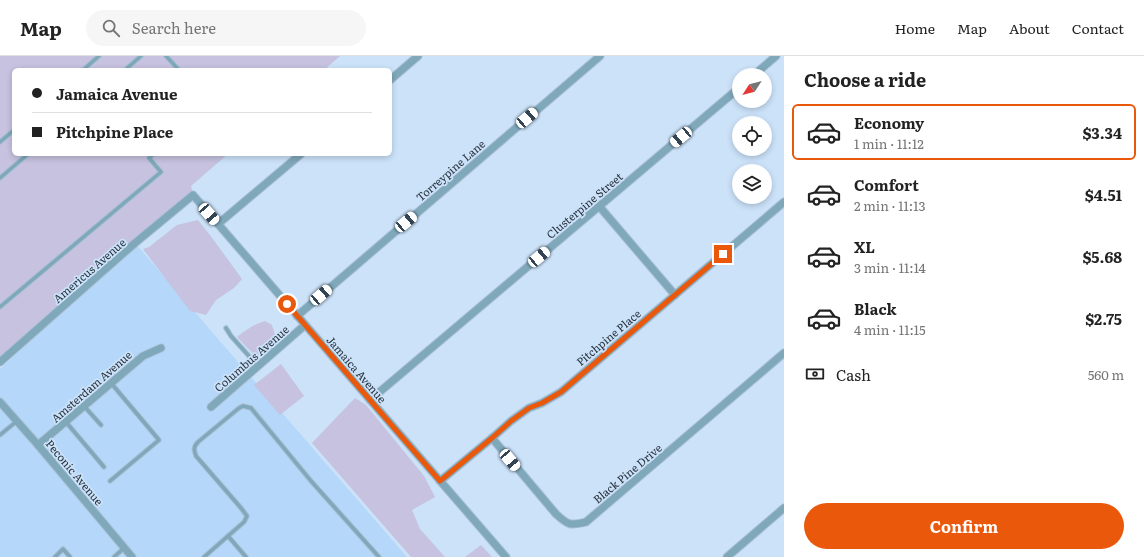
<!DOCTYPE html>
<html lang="en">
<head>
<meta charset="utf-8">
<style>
	body { margin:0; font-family:Literata,serif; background:#f6f6f6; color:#222; height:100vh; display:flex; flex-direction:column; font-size:15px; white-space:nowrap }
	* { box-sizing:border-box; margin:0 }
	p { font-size:13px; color:#767676 }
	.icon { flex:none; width:22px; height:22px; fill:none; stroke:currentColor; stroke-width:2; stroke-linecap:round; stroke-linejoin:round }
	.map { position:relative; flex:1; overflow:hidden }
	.side { display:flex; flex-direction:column; background:#fff; width:360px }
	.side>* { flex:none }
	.banner { position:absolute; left:12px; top:12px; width:380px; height:88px; border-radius:6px; box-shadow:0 2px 6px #0003; display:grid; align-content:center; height:88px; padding:0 20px; background:#fff }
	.needle { width:26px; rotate:234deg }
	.controls { position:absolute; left:732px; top:12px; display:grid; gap:8px }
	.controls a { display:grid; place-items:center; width:40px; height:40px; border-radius:50%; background:#fff; box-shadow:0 2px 6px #0003; font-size:20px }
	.end { position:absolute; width:18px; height:18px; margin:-9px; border:5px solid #ea580c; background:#fff; box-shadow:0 0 0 2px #fff }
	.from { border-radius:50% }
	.car { position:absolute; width:12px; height:24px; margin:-12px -6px; border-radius:5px; box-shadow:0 0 3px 1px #0007; background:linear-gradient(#fff 24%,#345 0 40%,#fff 0 76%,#345 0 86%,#fff 0) }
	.banner b { display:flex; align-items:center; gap:14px; height:38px; font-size:15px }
	.banner b+b { border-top:1px solid #e0e0e0 }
	.banner i { width:10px; height:10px; background:#222 }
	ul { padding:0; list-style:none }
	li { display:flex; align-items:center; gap:12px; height:56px; margin:0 8px 6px; padding:0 12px; border:2px solid transparent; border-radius:6px }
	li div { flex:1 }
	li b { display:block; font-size:15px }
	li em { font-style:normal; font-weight:700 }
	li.selected { border-color:#ea580c }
	li>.icon { width:36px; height:36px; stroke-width:1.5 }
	h2 { padding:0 20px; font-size:18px; line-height:48px }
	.pay { display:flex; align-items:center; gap:10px; height:44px; padding:0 20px; font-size:15px }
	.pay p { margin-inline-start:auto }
	.cta { display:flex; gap:8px; margin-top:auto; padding:8px 20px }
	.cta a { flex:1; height:46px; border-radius:24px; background:#ea580c; color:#fff; font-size:16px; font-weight:700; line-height:46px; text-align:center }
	header { display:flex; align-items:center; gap:24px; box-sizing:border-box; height:56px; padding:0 20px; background:#fff; border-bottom:1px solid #e0e0e0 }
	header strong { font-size:19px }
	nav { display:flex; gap:22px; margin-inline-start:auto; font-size:14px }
	.search { width:280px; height:36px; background:#f6f6f6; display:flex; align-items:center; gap:10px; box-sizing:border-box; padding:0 14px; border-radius:22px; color:#767676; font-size:15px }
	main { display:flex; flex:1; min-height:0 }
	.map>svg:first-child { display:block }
	.built { fill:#b5d7f9 }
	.green { fill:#c6c2df }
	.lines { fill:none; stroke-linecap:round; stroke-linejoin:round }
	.service-casing { stroke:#aabfd4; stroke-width:5.5 }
	.minor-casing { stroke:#aabfd4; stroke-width:9 }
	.service { stroke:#7fa8bb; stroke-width:3.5 }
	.minor { stroke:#7fa8bb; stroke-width:7 }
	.route { stroke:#ea580c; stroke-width:5 }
	.labels { text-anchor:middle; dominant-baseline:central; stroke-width:3.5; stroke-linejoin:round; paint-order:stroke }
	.street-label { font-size:11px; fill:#28333e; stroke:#cbe2f9 }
</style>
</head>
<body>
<header>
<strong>Map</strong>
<div class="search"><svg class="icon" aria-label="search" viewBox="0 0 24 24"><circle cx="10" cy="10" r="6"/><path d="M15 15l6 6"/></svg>Search here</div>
<nav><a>Home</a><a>Map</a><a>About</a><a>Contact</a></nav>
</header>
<main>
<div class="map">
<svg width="784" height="501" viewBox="0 0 784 501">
	<rect width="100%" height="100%" fill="#cbe2f9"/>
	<!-- built -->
	<path class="built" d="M135 187 407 501H0V313Z"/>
	<!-- green -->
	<g class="green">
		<path d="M0 0H340L324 14H14V98H228L191 130 193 139 0 306Z"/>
		<path d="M198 164 210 179 242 223 234 232 216 244 206 259 190 255 143 193 149 191 177 169Z"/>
		<path d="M265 265 272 269 277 285 256 301 237 281C246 274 254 268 265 265Z"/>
		<path d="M281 308 304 340 280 359 254 329Z"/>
		<path d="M355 342 366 349 424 420 435 441 412 454 420 473 445 501H411L312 387Z"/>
		<path d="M481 489 492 501H465Z"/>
	</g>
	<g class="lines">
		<!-- service casing -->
		<g class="service-casing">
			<g id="service">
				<path d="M166 0 179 14"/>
				<path d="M83 14 99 0"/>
				<path d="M125 14 141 0"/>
				<path d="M0 86 14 74"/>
				<path d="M0 122 28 98"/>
				<path d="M0 251 161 116 149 102 154 98"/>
				<path d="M226 272 231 280 258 310"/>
				<path d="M84 350 101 369"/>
				<path d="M66 366 104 411"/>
				<path d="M0 379 17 365"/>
				<path d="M110 425 159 384 111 327"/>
				<path d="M228 480 246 501"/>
				<path d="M55 501 63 493 70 501"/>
				<path d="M114 501 124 492"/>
				<path d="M204 501 244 466 247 460 241 452 196 400C194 394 193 391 198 386L239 352 243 350 251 352 311 425 379 501"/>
			</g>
		</g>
		<!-- minor casing -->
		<g class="minor-casing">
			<g id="minor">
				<path d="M754 19 776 0"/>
				<path d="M390 24 418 0"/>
				<path d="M599 150 675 239"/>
				<path d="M218 168 301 98"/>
				<path d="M297 260 600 0"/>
				<path d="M0 306 135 187 193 139 506 501"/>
				<path d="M370 344 739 32"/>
				<path d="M0 346 38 389 132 501"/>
				<path d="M211 351 305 269"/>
				<path d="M492 382 556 458C568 469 570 470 586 466L784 297"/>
				<path d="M38 389 143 300 161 292"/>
				<path d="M440 425 492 382 511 365 529 352 542 347 561 336 784 146"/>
				<path d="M727 501 784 452"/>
			</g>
		</g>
		<!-- service -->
		<use href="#service" class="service"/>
		<!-- minor -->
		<use href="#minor" class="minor"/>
	</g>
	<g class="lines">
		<!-- route -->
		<path class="route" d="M287 248 440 425 492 382 511 365 529 352 542 347 561 336 723 198"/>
	</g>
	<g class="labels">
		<!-- street labels -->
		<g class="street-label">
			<text transform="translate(450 114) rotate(-41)">Torreypine Lane</text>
			<text transform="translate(584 149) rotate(-40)">Clusterpine Street</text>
			<text transform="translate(89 214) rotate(-41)">Americus Avenue</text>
			<text transform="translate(608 281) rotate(-40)">Pitchpine Place</text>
			<text transform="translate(251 302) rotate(-41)">Columbus Avenue</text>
			<text transform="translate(357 313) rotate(49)">Jamaica Avenue</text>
			<text transform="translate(91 330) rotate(-41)">Amsterdam Avenue</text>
			<text transform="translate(75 416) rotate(50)">Peconic Avenue</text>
			<text transform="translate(627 417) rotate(-40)">Black Pine Drive</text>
		</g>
	</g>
</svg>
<div class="controls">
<a><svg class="needle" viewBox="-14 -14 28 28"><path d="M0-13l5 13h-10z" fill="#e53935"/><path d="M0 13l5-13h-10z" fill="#767676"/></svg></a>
<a><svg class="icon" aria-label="locate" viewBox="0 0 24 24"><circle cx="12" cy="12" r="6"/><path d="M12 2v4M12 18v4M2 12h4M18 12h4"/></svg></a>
<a><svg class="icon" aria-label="layers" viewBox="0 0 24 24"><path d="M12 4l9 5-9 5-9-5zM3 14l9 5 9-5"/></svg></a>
</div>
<i class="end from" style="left:287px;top:248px"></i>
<i class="end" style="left:723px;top:198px"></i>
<i class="car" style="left:527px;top:62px;rotate:49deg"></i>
<i class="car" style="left:681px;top:81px;rotate:230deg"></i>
<i class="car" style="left:209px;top:158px;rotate:139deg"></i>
<i class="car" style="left:406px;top:166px;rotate:50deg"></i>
<i class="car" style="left:539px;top:201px;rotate:50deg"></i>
<i class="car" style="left:321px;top:239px;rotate:49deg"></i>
<i class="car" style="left:510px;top:404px;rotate:140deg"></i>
<div class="banner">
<b><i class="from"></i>Jamaica Avenue</b>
<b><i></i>Pitchpine Place</b>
</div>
</div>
<section class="side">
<h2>Choose a ride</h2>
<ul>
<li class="selected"><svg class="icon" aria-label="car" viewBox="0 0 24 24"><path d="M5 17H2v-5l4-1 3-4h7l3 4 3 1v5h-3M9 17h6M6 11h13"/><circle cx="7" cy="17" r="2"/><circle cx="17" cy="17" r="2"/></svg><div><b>Economy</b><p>1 min · 11:12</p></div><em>$3.34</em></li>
<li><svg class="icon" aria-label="car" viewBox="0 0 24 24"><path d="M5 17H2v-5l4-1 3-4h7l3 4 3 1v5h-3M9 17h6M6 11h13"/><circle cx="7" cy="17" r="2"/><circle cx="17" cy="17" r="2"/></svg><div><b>Comfort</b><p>2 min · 11:13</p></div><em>$4.51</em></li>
<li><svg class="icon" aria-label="car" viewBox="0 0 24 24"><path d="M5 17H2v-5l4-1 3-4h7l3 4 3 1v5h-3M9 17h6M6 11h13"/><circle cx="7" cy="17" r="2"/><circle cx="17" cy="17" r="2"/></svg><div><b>XL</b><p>3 min · 11:14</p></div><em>$5.68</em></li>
<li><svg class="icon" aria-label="car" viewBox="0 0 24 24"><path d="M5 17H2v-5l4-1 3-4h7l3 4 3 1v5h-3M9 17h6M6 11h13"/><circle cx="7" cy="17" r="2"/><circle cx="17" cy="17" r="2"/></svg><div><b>Black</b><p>4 min · 11:15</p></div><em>$2.75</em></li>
</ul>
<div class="pay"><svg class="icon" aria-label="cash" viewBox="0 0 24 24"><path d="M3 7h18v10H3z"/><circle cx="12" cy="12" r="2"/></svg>Cash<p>560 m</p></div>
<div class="cta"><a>Confirm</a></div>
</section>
</main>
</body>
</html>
